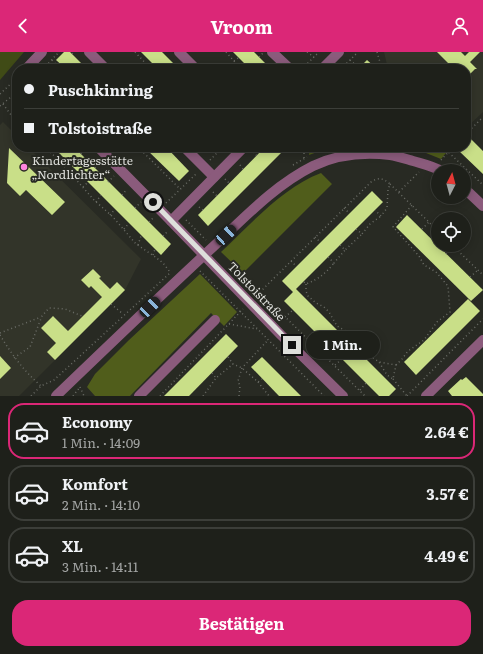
<!DOCTYPE html>
<html lang="de">
<head>
<meta charset="utf-8">
<style>
	body { margin:0; font-family:Literata,serif; background:#262823; color:#f1f3f6; height:100vh; display:flex; flex-direction:column; font-size:15px; white-space:nowrap }
	* { box-sizing:border-box; margin:0 }
	p { font-size:13px; color:#a1a3a2 }
	.icon { flex:none; width:22px; height:22px; fill:none; stroke:currentColor; stroke-width:2; stroke-linecap:round; stroke-linejoin:round }
	.map { position:relative; height:344px; overflow:hidden }
	.side { display:flex; flex-direction:column; background:#1e201a; flex:1 }
	.side>* { flex:none }
	.top-card { position:absolute; left:12px; top:12px; width:459px; height:88px; border-radius:16px; box-shadow:0 2px 10px #0003,0 0 0 1px #3c3e39; display:grid; align-content:center; height:88px; padding:0 12px; background:#1e201a }
	.needle { width:26px; rotate:6deg }
	.controls { position:absolute; left:431px; top:112px; display:grid; gap:8px }
	.controls a { display:grid; place-items:center; width:40px; height:40px; border-radius:50%; background:#1e201a; box-shadow:0 2px 10px #0003,0 0 0 1px #3c3e39; font-size:20px }
	.end { position:absolute; width:18px; height:18px; margin:-9px; border:5px solid #dedfdb; background:#111; box-shadow:0 0 0 2px #111 }
	.from { border-radius:50% }
	.bubble { position:absolute; height:28px; border-radius:14px; background:#1e201a; box-shadow:0 2px 10px #0003,0 0 0 1px #3c3e39; font-size:13px; font-weight:700; line-height:28px; text-align:center }
	.car { position:absolute; width:12px; height:24px; margin:-12px -6px; border-radius:5px; box-shadow:0 0 3px 1px #0007; background:linear-gradient(#222 24%,#8ab4d8 0 40%,#222 0 76%,#8ab4d8 0 86%,#222 0) }
	.top-card b { display:flex; align-items:center; gap:14px; height:38px; font-size:15px }
	.top-card b+b { border-top:1px solid #3c3e39 }
	.top-card i { width:10px; height:10px; background:#f1f3f6 }
	ul { padding:7px 0 0; list-style:none }
	li { display:flex; align-items:center; gap:12px; height:56px; margin:0 8px 6px; padding:0 4px; border:2px solid #3c3e39; border-radius:16px }
	li div { flex:1 }
	li b { display:block; font-size:15px }
	li em { font-style:normal; font-weight:700 }
	li.on { border-color:#db2777 }
	li>.icon { width:36px; height:36px; stroke-width:1.5 }
	.button { display:flex; gap:8px; margin-top:auto; padding:8px 12px }
	.button a { flex:1; height:46px; border-radius:16px; background:#db2777; color:#fff; font-size:16px; font-weight:700; line-height:46px; text-align:center }
	header { display:flex; justify-content:space-between; align-items:center; height:52px; padding:0 12px; background:#db2777; color:#fff; font-size:18px; font-weight:700 }
	.map>svg:first-child { display:block }
	.built { fill:#323429 }
	.green { fill:#404b16 }
	.forest { fill:#505d1b }
	.building { fill:#c9df88 }
	.lines { fill:none; stroke-linecap:round; stroke-linejoin:round }
	.path { stroke:#6a6c66; stroke-width:1.5; stroke-dasharray:1 3; stroke-linecap:butt }
	.minor { stroke:#8b5b7c; stroke-width:10 }
	.route { stroke:#dedfdb; stroke-width:5 }
	.poi-dot { fill:#ff85de; stroke:#282a23; stroke-width:1.5 }
	.labels { text-anchor:middle; dominant-baseline:central; stroke-width:4; stroke-linejoin:round; paint-order:stroke }
	.poi-label { font-size:12px; fill:#dedfdb; stroke:#282a23; text-anchor:start }
	.street-label { font-size:12px; fill:#dedfdb; stroke:#282a23 }
</style>
</head>
<body>
<header><svg class="icon" aria-label="back" viewBox="0 0 24 24"><path d="M15 5l-7 7 7 7"/></svg>Vroom<svg class="icon" aria-label="person" viewBox="0 0 24 24"><circle cx="12" cy="8" r="4"/><path d="M4 21q1-7 8-7t8 7"/></svg></header>
<div class="map">
<svg width="483" height="344" viewBox="0 0 483 344">
	<rect width="100%" height="100%" fill="#282a23"/>
	<!-- built -->
	<g class="built">
		<path d="M384 0H483V60L466 76V17H388Z"/>
		<path d="M3 70 17 84V95H28L141 207 125 238 19 344H0V73Z"/>
	</g>
	<!-- green -->
	<path class="green" d="M0 0H24L0 28Z"/>
	<!-- forest -->
	<g class="forest">
		<path d="M310 95H331L309 103Z"/>
		<path d="M411 95H440L446 101 441 107Z"/>
		<path d="M321 121 332 132 243 221 221 200C250 173 283 135 321 121Z"/>
		<path d="M200 222 237 260 224 274 211 261 130 344H95L87 335 95 322 129 288Z"/>
	</g>
	<!-- building -->
	<g class="building">
		<path d="M64 0H70L87 17H66L56 8Z"/>
		<path d="M141 0H162L179 17H158Z"/>
		<path d="M233 0H254L271 17H250Z"/>
		<path d="M437 0H461L465 4 469 0H480L470 10 477 17H475L466 26V17H454Z"/>
		<path d="M367 8 377 17H358Z"/>
		<path d="M471 87 483 99V122L459 99 463 95H466V92Z"/>
		<path d="M53 95H74L171 192 161 203Z"/>
		<path d="M144 95H166L189 119 179 129Z"/>
		<path d="M265 95H287L208 174 198 163Z"/>
		<path d="M9 96 65 150 52 163 26 138 20 144 7 131Z"/>
		<path d="M372 139 383 150 296 237 396 337 389 344H379L284 249 293 240 282 229Z"/>
		<path d="M407 163 483 238 471 249 396 175Z"/>
		<path d="M93 217 101 225 99 226 110 237 117 230 125 238 55 308 47 300 56 291 41 276 53 264 68 279 102 245 91 234 89 236 81 228Z"/>
		<path d="M468 247 480 259 416 323 404 310Z"/>
		<path d="M226 282 238 294 189 344H164Z"/>
		<path d="M0 304 11 316 0 327Z"/>
		<path d="M262 305 301 344H279L251 315Z"/>
		<path d="M466 325 483 342V344H452L448 339 461 327 462 328Z"/>
	</g>
	<g class="lines">
		<!-- path -->
		<g class="path">
			<path d="M135 0 151 17"/>
			<path d="M226 0 241 17"/>
			<path d="M307 0 314 5"/>
			<path d="M377 0 382 17"/>
			<path d="M72 2 74 0"/>
			<path d="M259 5 263 1"/>
			<path d="M52 8 60 17"/>
			<path d="M350 8 359 16"/>
			<path d="M234 9 238 6"/>
			<path d="M43 17 59 0"/>
			<path d="M302 17 319 0"/>
			<path d="M341 17 358 0"/>
			<path d="M0 42 17 26"/>
			<path d="M3 52 17 71"/>
			<path d="M0 54 17 40"/>
			<path d="M466 82 483 65"/>
			<path d="M44 95 59 108 94 148 113 165 136 192 154 204 163 211 170 220"/>
			<path d="M85 95 88 98"/>
			<path d="M138 95 180 137"/>
			<path d="M443 95 483 133"/>
			<path d="M167 96 169 95"/>
			<path d="M406 96 416 99"/>
			<path d="M253 100 257 104"/>
			<path d="M81 102 87 97"/>
			<path d="M304 106V98L308 95"/>
			<path d="M57 107 60 103"/>
			<path d="M210 108 223 95"/>
			<path d="M441 108 453 95"/>
			<path d="M240 113 243 117"/>
			<path d="M293 113 307 105"/>
			<path d="M95 116 101 111"/>
			<path d="M71 121 74 116"/>
			<path d="M225 127 229 131"/>
			<path d="M108 130 114 124"/>
			<path d="M390 132 438 179"/>
			<path d="M83 135 88 130"/>
			<path d="M213 140 217 144"/>
			<path d="M399 140 419 120"/>
			<path d="M122 143 127 137"/>
			<path d="M96 150 101 143"/>
			<path d="M166 151 196 122"/>
			<path d="M199 155 203 158"/>
			<path d="M135 156 141 150"/>
			<path d="M344 156 349 161"/>
			<path d="M110 163 115 157"/>
			<path d="M186 168 206 188"/>
			<path d="M149 170 153 166"/>
			<path d="M124 177 129 171"/>
			<path d="M356 177 362 182 370 172 381 164"/>
			<path d="M422 177 429 170"/>
			<path d="M163 184 167 180"/>
			<path d="M315 185 320 190"/>
			<path d="M138 193 141 184"/>
			<path d="M340 193 345 198 362 182"/>
			<path d="M452 193 483 223"/>
			<path d="M446 202 453 194"/>
			<path d="M153 203 155 197"/>
			<path d="M328 205 334 211 345 198"/>
			<path d="M291 209 296 214"/>
			<path d="M200 219 324 344"/>
			<path d="M470 225 478 218"/>
			<path d="M250 230 365 344"/>
			<path d="M304 230 306 232C319 227 326 221 334 211"/>
			<path d="M306 232V239L308 244 316 251 324 255 329 260 337 274 349 281 358 294 363 299 379 310 396 313 393 327 387 323 379 310"/>
			<path d="M257 243 371 130C378 125 383 126 390 132L388 138 387 156 381 164 375 158"/>
			<path d="M111 252 123 262"/>
			<path d="M285 265 293 258"/>
			<path d="M229 272 257 277"/>
			<path d="M0 281 41 265"/>
			<path d="M0 283C12 303 24 319 41 334"/>
			<path d="M310 289 317 282"/>
			<path d="M228 305 233 312 242 316 258 330 262 327"/>
			<path d="M14 306 30 295 42 264 49 256 65 257 82 264"/>
			<path d="M335 313 342 307"/>
			<path d="M396 313 402 307 408 299 424 288 437 270 450 260 448 234 436 220 424 213 419 204 393 175 412 153"/>
			<path d="M212 321 216 326 233 312"/>
			<path d="M393 327 407 344"/>
			<path d="M258 330 269 344"/>
			<path d="M80 335 84 344"/>
			<path d="M360 338 366 331"/>
			<path d="M31 344 41 334 54 328 170 221"/>
			<path d="M73 344 80 335"/>
			<path d="M160 344 243 257"/>
			<path d="M203 344 216 326"/>
			<path d="M239 344 240 334 238 329 242 316 268 288"/>
			<path d="M407 344 483 267"/>
		</g>
		<!-- minor -->
		<g class="minor">
			<path d="M89 0 106 17"/>
			<path d="M179 0 196 17"/>
			<path d="M272 0 290 17"/>
			<path d="M26 17 42 0"/>
			<path d="M322 17 339 0"/>
			<path d="M98 95 171 169"/>
			<path d="M184 95 214 125"/>
			<path d="M244 95 171 169 281 283 343 344"/>
			<path d="M464 136 483 154"/>
			<path d="M56 344C108 294 161 243 214 194 245 165 275 133 313 114 336 103 364 100 390 103 397 104 406 107 413 109 423 112 433 114 441 119"/>
			<path d="M139 344 215 268"/>
			<path d="M426 344 483 288"/>
		</g>
	</g>
	<g class="lines">
		<!-- route -->
		<path class="route" d="M153 150 292 293"/>
	</g>
	<!-- markers -->
	<circle class="poi-dot" cx="24" cy="115" r="4"/>
	<g class="labels">
		<!-- poi labels -->
		<g class="poi-label">
			<text x="32" y="108">Kindertagesstätte<tspan x="32" dy="14">„Nordlichter“</tspan></text>
		</g>
		<!-- street labels -->
		<g class="street-label">
			<text transform="translate(257 239) rotate(46)">Tolstoistraße</text>
		</g>
	</g>
</svg>
<div class="controls">
<a><svg class="needle" viewBox="-14 -14 28 28"><path d="M0-13l5 13h-10z" fill="#e53935"/><path d="M0 13l5-13h-10z" fill="#a1a3a2"/></svg></a>
<a><svg class="icon" aria-label="locate" viewBox="0 0 24 24"><circle cx="12" cy="12" r="6"/><path d="M12 2v4M12 18v4M2 12h4M18 12h4"/></svg></a>
</div>
<i class="end from" style="left:153px;top:150px"></i>
<i class="end" style="left:292px;top:293px"></i>
<div class="bubble" style="left:306px;top:279px;width:74px">1 Min.</div>
<i class="car" style="left:226px;top:183px;rotate:47deg"></i>
<i class="car" style="left:150px;top:255px;rotate:46deg"></i>
<div class="top-card">
<b><i class="from"></i>Puschkinring</b>
<b><i></i>Tolstoistraße</b>
</div>
</div>
<section class="side">
<ul>
<li class="on"><svg class="icon" aria-label="car" viewBox="0 0 24 24"><path d="M5 17H2v-5l4-1 3-4h7l3 4 3 1v5h-3M9 17h6M6 11h13"/><circle cx="7" cy="17" r="2"/><circle cx="17" cy="17" r="2"/></svg><div><b>Economy</b><p>1 Min. · 14:09</p></div><em>2.64 €</em></li>
<li><svg class="icon" aria-label="car" viewBox="0 0 24 24"><path d="M5 17H2v-5l4-1 3-4h7l3 4 3 1v5h-3M9 17h6M6 11h13"/><circle cx="7" cy="17" r="2"/><circle cx="17" cy="17" r="2"/></svg><div><b>Komfort</b><p>2 Min. · 14:10</p></div><em>3.57 €</em></li>
<li><svg class="icon" aria-label="car" viewBox="0 0 24 24"><path d="M5 17H2v-5l4-1 3-4h7l3 4 3 1v5h-3M9 17h6M6 11h13"/><circle cx="7" cy="17" r="2"/><circle cx="17" cy="17" r="2"/></svg><div><b>XL</b><p>3 Min. · 14:11</p></div><em>4.49 €</em></li>
</ul>
<div class="button"><a>Bestätigen</a></div>
</section>
</body>
</html>
